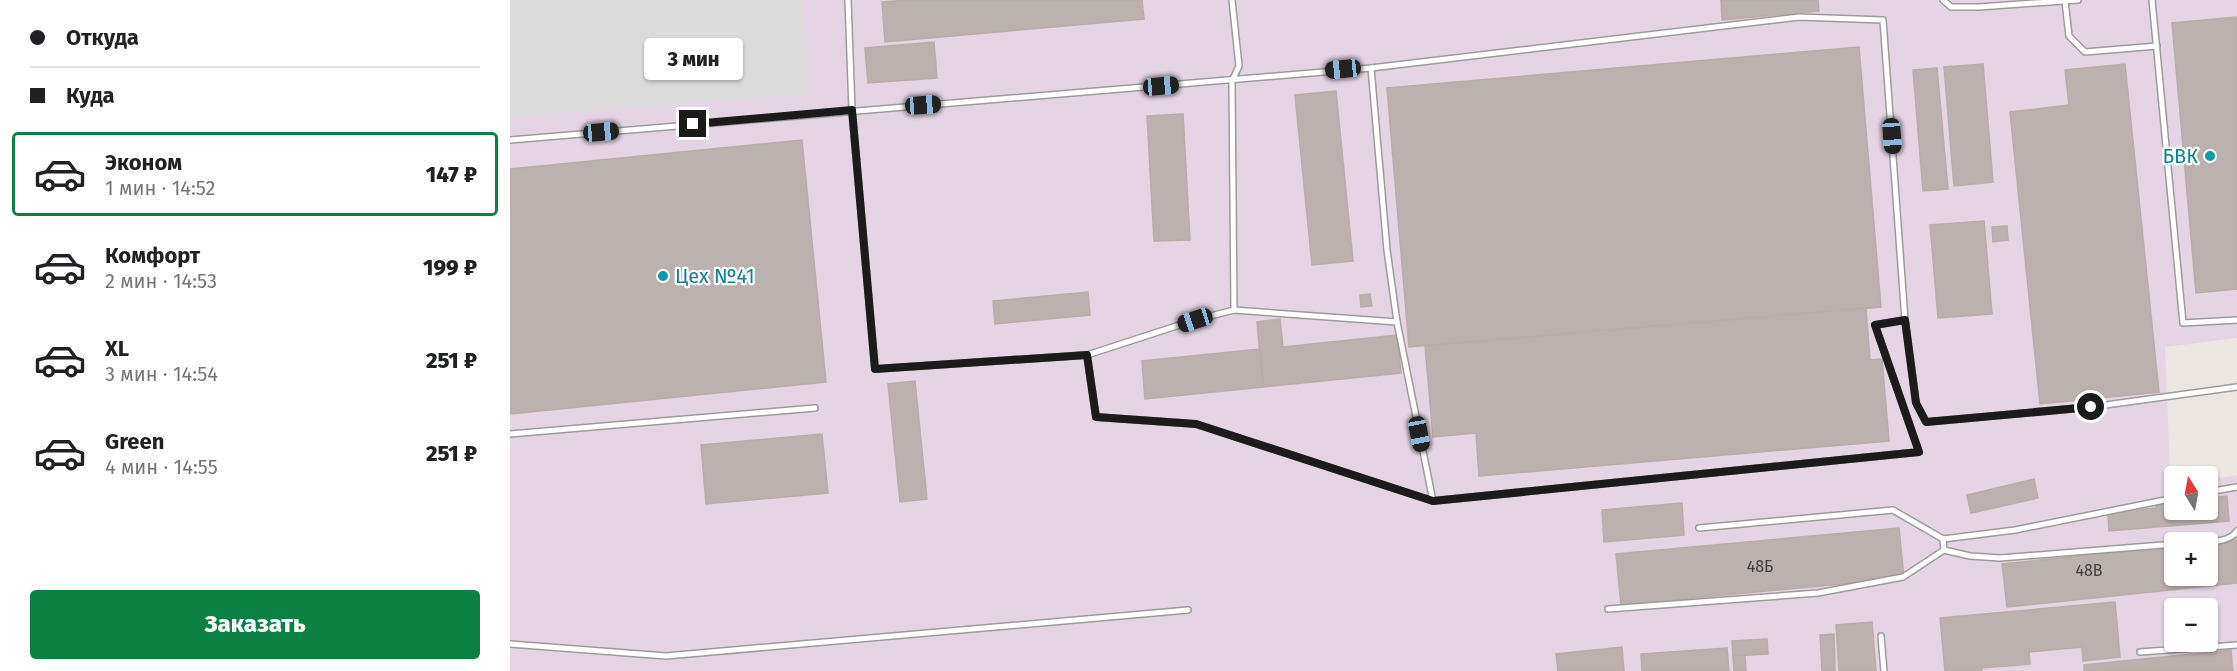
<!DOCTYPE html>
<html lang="ru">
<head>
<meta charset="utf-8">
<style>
	body { margin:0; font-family:"Fira Sans",sans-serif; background:#f6f6f6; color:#202124; height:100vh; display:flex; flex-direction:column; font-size:22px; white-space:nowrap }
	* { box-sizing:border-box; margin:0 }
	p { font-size:20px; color:#757577 }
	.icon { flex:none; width:33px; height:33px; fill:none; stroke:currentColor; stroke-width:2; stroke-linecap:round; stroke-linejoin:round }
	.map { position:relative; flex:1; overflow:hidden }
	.side { display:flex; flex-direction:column; background:#fff; width:510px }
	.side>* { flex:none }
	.guide { display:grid; align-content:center; height:132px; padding:0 30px; background:#fff }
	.needle { width:39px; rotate:349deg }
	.controls { position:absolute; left:1654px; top:466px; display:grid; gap:12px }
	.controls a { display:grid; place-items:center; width:54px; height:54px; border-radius:6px; background:#fff; box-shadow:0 2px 4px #0004; font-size:30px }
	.end { position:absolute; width:27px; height:27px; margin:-14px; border:8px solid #1b1b1b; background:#fff; box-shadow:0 0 0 3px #fff }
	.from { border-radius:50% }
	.bubble { position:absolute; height:42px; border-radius:6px; background:#fff; box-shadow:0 2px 4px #0004; font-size:20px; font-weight:800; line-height:42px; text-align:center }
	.car { position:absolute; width:18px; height:36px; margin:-18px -9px; border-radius:8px; box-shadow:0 0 4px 2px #0007; background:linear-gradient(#222 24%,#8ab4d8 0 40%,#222 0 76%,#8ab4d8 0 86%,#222 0) }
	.guide b { display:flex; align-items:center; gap:21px; height:57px; font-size:22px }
	.guide b+b { border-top:2px solid #e0e0e0 }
	.guide i { width:15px; height:15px; background:#202124 }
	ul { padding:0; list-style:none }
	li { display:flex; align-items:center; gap:18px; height:84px; margin:0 12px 9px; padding:0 18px; border:3px solid transparent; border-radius:6px }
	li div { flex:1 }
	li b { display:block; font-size:22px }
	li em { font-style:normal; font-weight:800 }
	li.on { border-color:#0b8043 }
	li>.icon { width:54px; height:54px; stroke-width:1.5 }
	.action { display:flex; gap:12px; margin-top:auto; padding:12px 30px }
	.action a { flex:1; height:69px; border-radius:6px; background:#0b8043; color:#fff; font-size:24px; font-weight:800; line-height:69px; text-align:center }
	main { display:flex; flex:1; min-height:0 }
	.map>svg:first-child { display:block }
	.industrial { fill:#e4d4e4; fill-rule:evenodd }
	.parking { fill:#dbdbdb }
	.building { fill:#bbb1af; stroke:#bcaba6; stroke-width:1.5 }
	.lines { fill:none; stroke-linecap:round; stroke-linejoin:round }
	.service-casing { stroke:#9c9c9c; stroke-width:8 }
	.service { stroke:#fff; stroke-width:5 }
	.route { stroke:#1b1b1b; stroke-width:8 }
	.culture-dot { fill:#0f9aa8; stroke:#fff; stroke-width:2 }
	.labels { text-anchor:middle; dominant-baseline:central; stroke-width:4.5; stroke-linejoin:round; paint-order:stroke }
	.number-label { font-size:16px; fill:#434040 }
	.culture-label { font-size:20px; fill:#0d838f; stroke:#fff; text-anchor:end }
</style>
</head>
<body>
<main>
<section class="side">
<div class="guide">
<b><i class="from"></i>Откуда</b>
<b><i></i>Куда</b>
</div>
<ul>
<li class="on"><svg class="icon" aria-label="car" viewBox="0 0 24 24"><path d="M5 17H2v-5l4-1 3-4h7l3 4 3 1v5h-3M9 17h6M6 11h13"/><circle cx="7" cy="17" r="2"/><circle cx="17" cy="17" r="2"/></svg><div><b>Эконом</b><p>1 мин · 14:52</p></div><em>147 ₽</em></li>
<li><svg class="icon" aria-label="car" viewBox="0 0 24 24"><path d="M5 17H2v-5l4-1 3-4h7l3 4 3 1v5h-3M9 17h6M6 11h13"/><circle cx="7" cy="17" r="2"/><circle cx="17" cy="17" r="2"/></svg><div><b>Комфорт</b><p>2 мин · 14:53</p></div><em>199 ₽</em></li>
<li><svg class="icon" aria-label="car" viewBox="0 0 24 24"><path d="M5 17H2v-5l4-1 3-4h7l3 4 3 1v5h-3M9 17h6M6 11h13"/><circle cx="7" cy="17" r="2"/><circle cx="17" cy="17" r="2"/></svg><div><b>XL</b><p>3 мин · 14:54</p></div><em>251 ₽</em></li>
<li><svg class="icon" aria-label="car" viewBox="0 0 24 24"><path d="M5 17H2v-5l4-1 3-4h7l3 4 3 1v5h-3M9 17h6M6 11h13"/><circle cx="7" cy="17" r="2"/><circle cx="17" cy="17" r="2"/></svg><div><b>Green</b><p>4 мин · 14:55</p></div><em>251 ₽</em></li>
</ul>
<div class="action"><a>Заказать</a></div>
</section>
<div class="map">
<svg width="1727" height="671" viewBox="0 0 1727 671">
	<rect width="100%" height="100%" fill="#ece6e2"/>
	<!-- industrial -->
	<path class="industrial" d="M0 0H1727V338L1655 347 1660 471 1663 485H1665V510H1698V480L1727 475V671H0ZM1665 543H1698V576H1665ZM1665 609H1698V642H1665Z"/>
	<!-- parking -->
	<path class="parking" d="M0 0H291L299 94 0 117Z"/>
	<!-- building -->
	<g class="building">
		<path d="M397 0H632L634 19 375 42 372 2Z"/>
		<path d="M1211 0H1308L1309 11 1212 20Z"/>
		<path d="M1727 17V289L1686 293 1662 23Z"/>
		<path d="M424 42 427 78 358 83 355 48Z"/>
		<path d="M1349 47 1371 307 899 347 877 88Z"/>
		<path d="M1473 64 1483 182 1444 186 1434 67Z"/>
		<path d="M1615 64 1649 392 1530 404 1500 112 1559 105 1555 70Z"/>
		<path d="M1427 68 1438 189 1413 191 1403 70Z"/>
		<path d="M826 91 843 261 802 265 785 95Z"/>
		<path d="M673 114 680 240 644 241 637 116Z"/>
		<path d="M292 140 316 382 0 414V169Z"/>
		<path d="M1474 221 1482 314 1428 318 1420 225Z"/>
		<path d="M1497 226 1498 240 1483 242 1482 227Z"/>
		<path d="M578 292 580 315 485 324 483 301Z"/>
		<path d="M860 294 862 306 851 307 850 295Z"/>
		<path d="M1356 308 1360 360 1372 359 1379 441 969 476 966 433 923 437 915 346Z"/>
		<path d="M770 319 773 347 887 335 891 373 753 387 747 322Z"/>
		<path d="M750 349 753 387 635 399 632 361Z"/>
		<path d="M405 381 417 499 390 502 378 384Z"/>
		<path d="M312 434 318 493 196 504 191 445Z"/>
		<path d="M1524 479 1528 498 1461 513 1457 495Z"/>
		<path d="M1717 496 1719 521 1599 531 1598 512 1646 508V503L1665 501V510H1698V498Z"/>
		<path d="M1172 503 1174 535 1094 542 1092 510Z"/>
		<path d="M1389 528 1394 578 1111 605 1106 554Z"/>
		<path d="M1727 540V583L1497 607 1492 564 1665 546V576H1698V543H1695Z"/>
		<path d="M1605 602 1610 657 1573 661 1572 647 1519 652 1520 664 1471 668 1472 671H1435L1430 618Z"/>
		<path d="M1362 622 1366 671H1329L1326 625Z"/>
		<path d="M1324 634 1325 671H1312L1310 635Z"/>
		<path d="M1257 639 1258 654 1223 656 1222 641Z"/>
		<path d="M1112 647 1114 671H1048L1046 654Z"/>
		<path d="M1217 648 1219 671H1132L1131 654Z"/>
		<path d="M1721 650 1723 671H1574V665Z"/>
		<path d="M1235 655 1236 671H1224L1223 656Z"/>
	</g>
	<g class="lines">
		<!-- service casing -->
		<g class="service-casing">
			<g id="service">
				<path d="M338 0 342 110 365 369 577 355 586 417 686 424 923 501 1409 452 1365 325 1395 320"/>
				<path d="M722 0 729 66 722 81 724 310 887 322 923 501"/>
				<path d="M1433 0 1441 7H1469L1568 0"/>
				<path d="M1642 0 1673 323 1727 320"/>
				<path d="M1555 1 1559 36 1575 52 1647 46"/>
				<path d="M861 68 877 250 887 322"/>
				<path d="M0 140 861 68 1289 17 1373 20 1395 320 1406 403 1416 422 1581 407 1727 387"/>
				<path d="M577 355 685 320 724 310"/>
				<path d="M0 434 305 408"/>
				<path d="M1698 492 1727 487"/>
				<path d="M1189 528 1383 510 1433 539 1434 550 1460 556 1490 558 1665 544"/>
				<path d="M1433 539 1505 530 1665 498"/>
				<path d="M1672 543C1688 542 1718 545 1727 531"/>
				<path d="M1098 609 1308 593 1393 577 1434 550"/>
				<path d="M1371 636 1374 671"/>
				<path d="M0 644 156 656 678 610"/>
				<path d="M1630 652 1727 645"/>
			</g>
		</g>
		<!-- service -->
		<use href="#service" class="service"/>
	</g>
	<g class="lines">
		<!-- route -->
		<path class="route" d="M183 124 342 110 365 369 577 355 586 417 686 424 923 501 1409 452 1365 325 1395 320 1406 403 1416 422 1581 407"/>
	</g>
	<!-- markers -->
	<g class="culture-dot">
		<circle cx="1700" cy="156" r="6"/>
		<circle cx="153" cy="276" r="6"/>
	</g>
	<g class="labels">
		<!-- number labels -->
		<g class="number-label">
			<text x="1250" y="566">48Б</text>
			<text x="1579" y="570">48В</text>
		</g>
		<!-- culture labels -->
		<g class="culture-label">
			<text x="1688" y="156">БВК</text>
			<text x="165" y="276" text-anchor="start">Цех №41</text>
		</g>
	</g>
</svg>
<div class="controls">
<a><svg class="needle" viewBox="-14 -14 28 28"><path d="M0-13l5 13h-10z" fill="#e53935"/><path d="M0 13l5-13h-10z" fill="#757577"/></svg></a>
<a>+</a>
<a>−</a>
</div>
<i class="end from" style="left:1581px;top:407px"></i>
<i class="end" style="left:183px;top:124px"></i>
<div class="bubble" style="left:134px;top:38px;width:99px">3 мин</div>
<i class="car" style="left:833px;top:69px;rotate:264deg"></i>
<i class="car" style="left:651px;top:86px;rotate:85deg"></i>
<i class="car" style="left:413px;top:105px;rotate:86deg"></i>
<i class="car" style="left:91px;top:132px;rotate:85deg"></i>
<i class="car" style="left:1382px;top:136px;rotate:176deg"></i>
<i class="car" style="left:685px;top:320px;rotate:252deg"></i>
<i class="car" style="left:909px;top:434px;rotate:169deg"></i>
</div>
</main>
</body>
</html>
